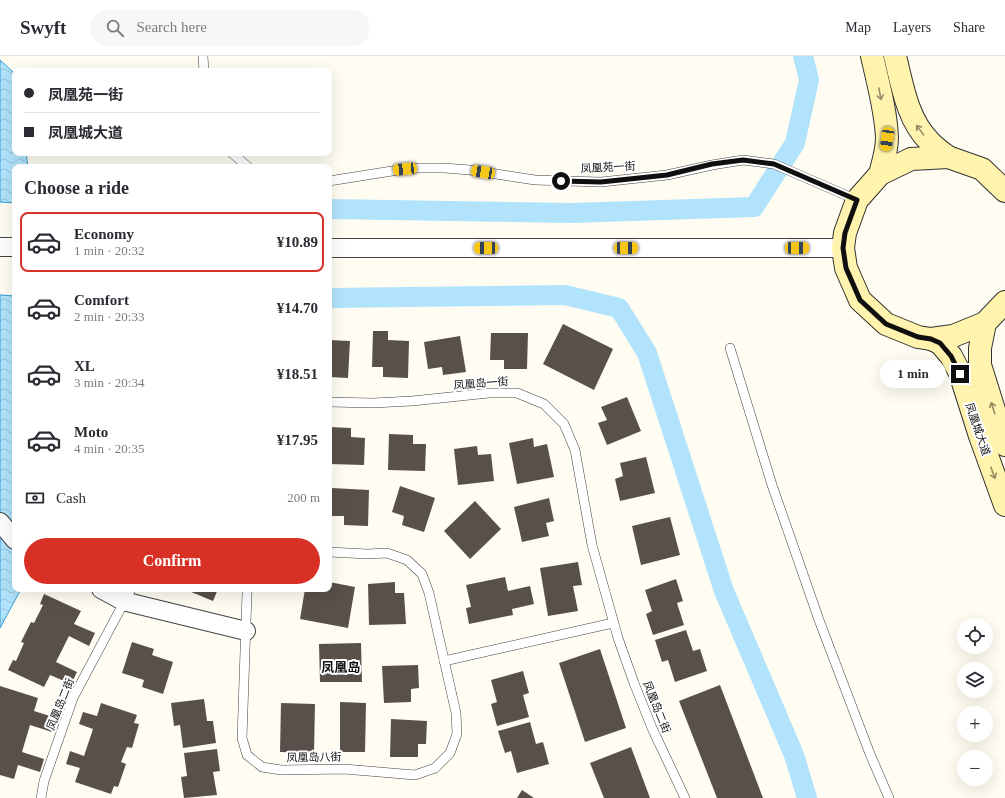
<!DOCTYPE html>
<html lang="en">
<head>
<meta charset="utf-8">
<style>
	body { margin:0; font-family:"Times New Roman","Noto Sans SC",serif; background:#f7f7f7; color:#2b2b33; height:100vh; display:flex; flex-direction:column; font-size:15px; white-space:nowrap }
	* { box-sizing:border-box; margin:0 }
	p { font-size:13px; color:#7c7c81 }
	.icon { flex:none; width:22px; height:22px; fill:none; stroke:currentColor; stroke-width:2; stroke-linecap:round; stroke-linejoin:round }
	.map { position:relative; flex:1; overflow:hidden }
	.panel { position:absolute; left:12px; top:108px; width:320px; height:428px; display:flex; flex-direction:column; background:#fff; border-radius:8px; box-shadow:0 4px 16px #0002 }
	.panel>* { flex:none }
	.guide { position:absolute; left:12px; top:12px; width:320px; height:88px; border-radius:8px; box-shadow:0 4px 16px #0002; display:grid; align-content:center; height:88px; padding:0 12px; background:#fff }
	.tools { position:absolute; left:957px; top:562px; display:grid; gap:8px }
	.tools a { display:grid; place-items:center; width:36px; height:36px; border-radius:50%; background:#fff; box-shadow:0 4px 16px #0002; font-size:20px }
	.end { position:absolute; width:18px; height:18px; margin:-9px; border:5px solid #0f0f0f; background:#fff; box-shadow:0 0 0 2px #fff }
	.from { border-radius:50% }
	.bubble { position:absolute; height:28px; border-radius:14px; background:#fff; box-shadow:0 4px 16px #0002; font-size:13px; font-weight:700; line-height:28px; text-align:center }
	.car { position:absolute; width:12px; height:24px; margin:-12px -6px; border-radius:5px; box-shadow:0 0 3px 1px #0007; background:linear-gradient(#f5c518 24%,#345 0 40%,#f5c518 0 76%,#345 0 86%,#f5c518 0) }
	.guide b { display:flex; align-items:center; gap:14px; height:38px; font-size:15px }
	.guide b+b { border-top:1px solid #e1e1e2 }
	.guide i { width:10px; height:10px; background:#2b2b33 }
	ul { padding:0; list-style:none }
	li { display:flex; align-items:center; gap:12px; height:60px; margin:0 8px 6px; padding:0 4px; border:2px solid transparent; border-radius:8px }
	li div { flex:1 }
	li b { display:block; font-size:15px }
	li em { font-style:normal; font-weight:700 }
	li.selected { border-color:#d93025 }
	li>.icon { width:36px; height:36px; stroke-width:1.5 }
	h2 { padding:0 12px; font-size:18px; line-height:48px }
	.pay { display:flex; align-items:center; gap:10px; height:44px; padding:0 12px; font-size:15px }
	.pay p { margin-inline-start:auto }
	.primary-button { display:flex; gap:8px; margin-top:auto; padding:8px 12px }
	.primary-button a { flex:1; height:46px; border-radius:24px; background:#d93025; color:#fff; font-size:16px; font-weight:700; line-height:46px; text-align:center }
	header { display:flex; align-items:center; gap:24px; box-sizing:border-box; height:56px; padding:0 20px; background:#fff; border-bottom:1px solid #e1e1e2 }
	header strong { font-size:19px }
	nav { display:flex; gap:22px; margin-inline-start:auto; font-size:14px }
	.search { width:280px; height:36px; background:#f7f7f7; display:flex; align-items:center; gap:10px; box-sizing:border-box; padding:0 14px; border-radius:22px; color:#7c7c81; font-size:15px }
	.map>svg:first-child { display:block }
	.water { fill:url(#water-waves); stroke:#319dd9 }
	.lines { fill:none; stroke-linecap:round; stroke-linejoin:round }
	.canal { stroke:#b1e3fc; stroke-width:20 }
	.building { fill:#59504b }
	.lane-casing { stroke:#424242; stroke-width:10 }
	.street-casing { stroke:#424242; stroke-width:20 }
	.secondary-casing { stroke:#313131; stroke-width:24 }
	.lane { stroke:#fff; stroke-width:9 }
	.street { stroke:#fff; stroke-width:18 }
	.secondary { stroke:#fff3ad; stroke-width:22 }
	.oneway { stroke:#938c66 }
	.route { stroke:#0f0f0f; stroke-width:5 }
	.labels { text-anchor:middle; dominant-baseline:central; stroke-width:4; stroke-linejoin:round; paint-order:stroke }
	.street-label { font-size:11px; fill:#0f0f0f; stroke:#fff }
	.quarter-label { font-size:13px; font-weight:bold; fill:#0f0f0f; stroke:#fff }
</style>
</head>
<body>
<header>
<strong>Swyft</strong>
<div class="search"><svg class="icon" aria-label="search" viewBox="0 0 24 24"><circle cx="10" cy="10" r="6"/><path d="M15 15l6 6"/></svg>Search here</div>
<nav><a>Map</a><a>Layers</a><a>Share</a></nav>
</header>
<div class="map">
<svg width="1005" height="742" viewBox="0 0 1005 742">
	<defs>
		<pattern id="water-waves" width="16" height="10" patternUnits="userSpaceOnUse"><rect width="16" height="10" fill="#b1e3fc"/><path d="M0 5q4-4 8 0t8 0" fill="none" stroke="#97c2d7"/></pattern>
	</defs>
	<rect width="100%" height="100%" fill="#fffcf2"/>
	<!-- water -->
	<g class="water">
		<path d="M0 4 13 16 15 29V97H26L28 111H15V147L0 146Z"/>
		<path d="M0 239 15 240V533H21L0 572Z"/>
	</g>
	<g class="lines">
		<!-- canal -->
		<g class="canal">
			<path d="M329 153 572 157 754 151 795 87 809 24 803 0"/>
			<path d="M329 242 565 239 619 252 647 297 724 535 794 699 807 742"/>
		</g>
	</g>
	<!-- building -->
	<g class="building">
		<path d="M563 268 613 293 594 334 543 308Z"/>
		<path d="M373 275H388V284L409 285 408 322 383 321V311H372Z"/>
		<path d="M491 277H528L527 313H504V304H490Z"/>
		<path d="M460 280 466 316 443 319 442 311 428 313 424 286Z"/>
		<path d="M329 284 350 285 348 322 329 321Z"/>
		<path d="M627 341 641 375 607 389 598 367 607 364 601 351Z"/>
		<path d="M329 371 351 372V381L365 382 364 409 329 408Z"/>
		<path d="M389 378 413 379V388H426L425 415 388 414Z"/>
		<path d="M533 382 534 391 547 388 554 421 517 428 509 387Z"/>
		<path d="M477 390 478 399 491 398 494 425 458 429 454 393Z"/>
		<path d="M646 401 655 437 620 445 615 423 623 420 620 407Z"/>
		<path d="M400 430 435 442 424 476 402 469 404 460 392 456Z"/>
		<path d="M332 432 369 434 368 470 344 469V460H331Z"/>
		<path d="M549 442 554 465 546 467 549 480 522 486 514 451Z"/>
		<path d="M475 445 501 473 470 503 444 475Z"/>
		<path d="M670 461 680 499 641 509 632 470Z"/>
		<path d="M578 506 582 529 573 530 578 555 548 560 540 512Z"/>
		<path d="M505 521 508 535 530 530 534 548 512 553 513 559 469 568 466 552 471 551 466 529Z"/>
		<path d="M676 523 683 545 677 547 684 569 653 579 646 558 652 555 645 534Z"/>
		<path d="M329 526 355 531 348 572 300 563 305 533H329Z"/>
		<path d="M395 526V537H404L406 568 369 569 368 528Z"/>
		<path d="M184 533H218L213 545Z"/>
		<path d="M44 538 81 555 74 568 95 577 89 590 69 580 56 606 77 616 71 628 50 619 44 631 8 614 13 604 16 605 24 587 21 586 31 566 34 567 43 549 40 548Z"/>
		<path d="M686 574 693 595 700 593 707 615 675 626 668 604 662 606 655 584Z"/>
		<path d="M132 586 154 593 152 599 173 606 163 638 142 631 144 624 122 617Z"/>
		<path d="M361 587 362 626H320L319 588Z"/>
		<path d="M600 593 626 672 585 686 559 607Z"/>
		<path d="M418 609 419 632 411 633V646L384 647 382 610Z"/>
		<path d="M523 615 529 637 523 639 529 661 497 670 491 648 497 646 491 624Z"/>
		<path d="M720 629 763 742H717L679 645Z"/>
		<path d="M0 630 38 642 34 655 56 662 52 676 30 669 22 696 44 703 40 716 18 709 14 723 0 719Z"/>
		<path d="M204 643 207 665H213L216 687 183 692 180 669 174 670 171 647Z"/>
		<path d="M340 646 366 647 365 696H340Z"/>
		<path d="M101 647 137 659 134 667 139 668 132 692 127 691 121 706 126 708 118 731 114 730 111 738 75 726 80 712 66 708 70 695 84 700 93 673 79 668 83 656 97 660Z"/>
		<path d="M281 647 315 648 314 697 280 696Z"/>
		<path d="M391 663 427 665 426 688H418V701H390Z"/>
		<path d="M530 666 536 688 543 686 549 708 517 717 511 695 505 697 498 675Z"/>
		<path d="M631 691 650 742H604L590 707Z"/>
		<path d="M217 693 220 715 213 716 217 739 184 742 181 721 187 720 184 697Z"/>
		<path d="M522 734 534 742H517Z"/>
	</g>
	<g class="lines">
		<!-- lane casing -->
		<g class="lane-casing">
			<g id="lane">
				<path d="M203 0 204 15"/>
				<path d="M232 97 248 111"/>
				<path d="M329 125 392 115 418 112H444L470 114 535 124 601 126 667 119 712 109 743 104 774 108 857 144"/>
				<path d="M730 292 772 429 819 564 870 698 889 742"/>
				<path d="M329 346 373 347 412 345 489 337H517L544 348 564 368 575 394 592 489 618 582 634 627 652 672 685 742"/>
				<path d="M248 533 247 537 242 682 247 699 262 711 281 714 344 713 415 719 435 712 450 697 457 678 456 657 429 537 422 518 407 504 387 497 367 498 329 496"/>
				<path d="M444 605 613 567"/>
				<path d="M41 742 44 725 73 642 131 533"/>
			</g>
		</g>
		<!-- street casing -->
		<g class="street-casing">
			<g id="street">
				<path d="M0 191H15"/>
				<path d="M329 192H843"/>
				<path d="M0 466 15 484"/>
				<path d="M101 533 123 545 246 575"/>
			</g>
		</g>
		<!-- secondary casing -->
		<g class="secondary-casing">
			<g id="secondary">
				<path d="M872 0C878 27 886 55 887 82 887 94 883 107 880 118"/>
				<path d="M895 0C902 28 907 63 929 85 934 91 941 96 948 101"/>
				<path d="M1005 135 982 113 948 101 911 103 880 118 857 144 845 177 843 192 846 212 860 244 886 268 918 281 931 283 953 280 985 267 1005 246"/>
				<path d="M985 267 980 292V309L1005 389"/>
				<path d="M931 283 940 287 951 300 960 317 980 380 1005 449"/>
			</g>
		</g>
		<!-- lane -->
		<use href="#lane" class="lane"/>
		<!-- street -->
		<use href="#street" class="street"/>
		<!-- secondary -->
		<use href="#secondary" class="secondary"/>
	</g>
	<!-- one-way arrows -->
	<defs><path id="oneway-shaft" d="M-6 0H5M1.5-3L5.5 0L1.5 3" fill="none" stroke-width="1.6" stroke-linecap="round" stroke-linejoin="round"/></defs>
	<g class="oneway">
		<use href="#oneway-shaft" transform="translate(880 38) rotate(79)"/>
		<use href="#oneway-shaft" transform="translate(920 74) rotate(-126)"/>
		<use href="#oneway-shaft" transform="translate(993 352) rotate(-108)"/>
		<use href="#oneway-shaft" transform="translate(993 417) rotate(70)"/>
	</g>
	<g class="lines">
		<!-- route -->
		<path class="route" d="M561 125 601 126 667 119 712 108 743 104 774 108 857 144 845 177 843 192 846 212 860 244 886 268 918 281 931 283 940 287 951 300 960 318"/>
	</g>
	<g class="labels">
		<!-- street labels -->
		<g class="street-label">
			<text transform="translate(608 111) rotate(-3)">凤凰苑一街</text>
			<text transform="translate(481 327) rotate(-4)">凤凰岛一街</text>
			<text transform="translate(978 373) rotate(71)">凤凰城大道</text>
			<text transform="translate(60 648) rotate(-68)">凤凰岛二街</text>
			<text transform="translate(657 651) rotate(68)">凤凰岛二街</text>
			<text transform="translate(314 701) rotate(-1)">凤凰岛八街</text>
		</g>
		<!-- quarter labels -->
		<g class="quarter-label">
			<text x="341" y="611">凤凰岛</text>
		</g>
	</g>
</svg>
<div class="tools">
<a><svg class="icon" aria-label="locate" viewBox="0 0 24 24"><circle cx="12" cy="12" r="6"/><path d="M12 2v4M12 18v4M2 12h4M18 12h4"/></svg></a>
<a><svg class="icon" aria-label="layers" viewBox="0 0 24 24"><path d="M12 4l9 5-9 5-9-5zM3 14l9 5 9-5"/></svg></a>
<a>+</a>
<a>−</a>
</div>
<i class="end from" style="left:561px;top:125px"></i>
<i class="end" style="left:960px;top:318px"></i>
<div class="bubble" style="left:880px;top:304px;width:66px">1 min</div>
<i class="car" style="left:887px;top:83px;rotate:188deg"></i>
<i class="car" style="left:405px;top:113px;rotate:265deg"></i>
<i class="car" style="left:483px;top:116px;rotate:279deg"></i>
<i class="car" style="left:486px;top:192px;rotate:270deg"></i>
<i class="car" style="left:626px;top:192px;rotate:90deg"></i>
<i class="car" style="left:797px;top:192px;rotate:90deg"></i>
<div class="guide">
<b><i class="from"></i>凤凰苑一街</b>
<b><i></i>凤凰城大道</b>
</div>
<section class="panel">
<h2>Choose a ride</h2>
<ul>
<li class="selected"><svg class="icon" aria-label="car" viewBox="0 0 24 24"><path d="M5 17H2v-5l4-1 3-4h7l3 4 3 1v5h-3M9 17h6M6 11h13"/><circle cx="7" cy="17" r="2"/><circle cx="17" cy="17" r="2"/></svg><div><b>Economy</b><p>1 min · 20:32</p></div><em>¥10.89</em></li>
<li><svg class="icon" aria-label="car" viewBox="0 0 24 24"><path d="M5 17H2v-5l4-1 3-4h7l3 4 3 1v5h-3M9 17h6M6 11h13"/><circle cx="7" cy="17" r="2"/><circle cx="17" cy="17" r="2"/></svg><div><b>Comfort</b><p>2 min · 20:33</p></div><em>¥14.70</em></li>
<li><svg class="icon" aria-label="car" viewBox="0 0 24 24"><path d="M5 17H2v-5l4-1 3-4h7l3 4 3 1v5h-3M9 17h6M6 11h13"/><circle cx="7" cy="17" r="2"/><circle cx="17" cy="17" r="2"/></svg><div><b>XL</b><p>3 min · 20:34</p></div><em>¥18.51</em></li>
<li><svg class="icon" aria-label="car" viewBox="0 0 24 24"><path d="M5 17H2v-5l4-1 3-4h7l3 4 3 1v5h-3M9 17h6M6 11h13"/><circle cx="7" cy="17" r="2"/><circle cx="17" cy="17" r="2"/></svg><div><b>Moto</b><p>4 min · 20:35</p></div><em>¥17.95</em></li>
</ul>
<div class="pay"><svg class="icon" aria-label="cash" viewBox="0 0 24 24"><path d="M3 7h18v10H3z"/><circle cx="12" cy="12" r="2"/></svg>Cash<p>200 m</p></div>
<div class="primary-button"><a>Confirm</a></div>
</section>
</div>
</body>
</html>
